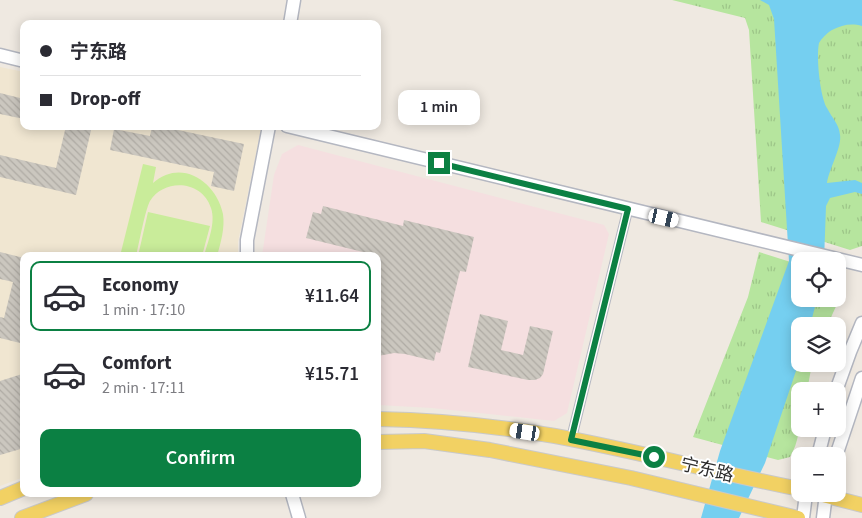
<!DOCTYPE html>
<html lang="en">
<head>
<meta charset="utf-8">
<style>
	body { margin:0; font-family:"Source Sans 3","Noto Sans SC",sans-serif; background:#f7f7f7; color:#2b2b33; height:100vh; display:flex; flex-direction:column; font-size:19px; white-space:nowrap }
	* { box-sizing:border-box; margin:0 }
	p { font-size:16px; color:#7c7c81 }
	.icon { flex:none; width:28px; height:28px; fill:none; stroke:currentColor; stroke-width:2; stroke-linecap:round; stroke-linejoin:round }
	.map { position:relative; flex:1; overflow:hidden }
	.drawer { position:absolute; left:20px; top:252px; width:361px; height:245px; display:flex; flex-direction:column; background:#fff; border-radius:10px; box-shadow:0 2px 12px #0003 }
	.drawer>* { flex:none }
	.guide { position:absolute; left:20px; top:20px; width:361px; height:110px; border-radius:10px; box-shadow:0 2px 12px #0003; display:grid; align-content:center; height:110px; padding:0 20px; background:#fff }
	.buttons { position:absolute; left:791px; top:252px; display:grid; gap:10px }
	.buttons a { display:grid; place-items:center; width:55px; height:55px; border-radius:10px; background:#fff; box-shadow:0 2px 12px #0003; font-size:25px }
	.end { position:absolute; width:22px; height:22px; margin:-11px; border:6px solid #0b8043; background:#fff; box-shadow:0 0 0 2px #fff }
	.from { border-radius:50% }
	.bubble { position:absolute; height:35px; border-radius:10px; background:#fff; box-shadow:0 2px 12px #0003; font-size:16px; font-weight:600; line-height:35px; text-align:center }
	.car { position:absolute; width:15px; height:30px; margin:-15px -8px; border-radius:6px; box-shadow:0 0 4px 1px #0007; background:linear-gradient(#fff 24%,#345 0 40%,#fff 0 76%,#345 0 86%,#fff 0) }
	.guide b { display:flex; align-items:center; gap:18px; height:48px; font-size:19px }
	.guide b+b { border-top:1px solid #e1e1e2 }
	.guide i { width:12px; height:12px; background:#2b2b33 }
	ul { padding:9px 0 0; list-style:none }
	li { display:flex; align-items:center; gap:15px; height:70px; margin:0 10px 8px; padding:0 10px; border:2px solid transparent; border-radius:10px }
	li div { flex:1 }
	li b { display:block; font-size:19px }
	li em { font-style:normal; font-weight:600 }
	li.on { border-color:#0b8043 }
	li>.icon { width:45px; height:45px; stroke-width:1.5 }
	.action { display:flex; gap:10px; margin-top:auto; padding:10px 20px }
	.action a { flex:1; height:58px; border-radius:10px; background:#0b8043; color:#fff; font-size:20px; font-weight:600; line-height:58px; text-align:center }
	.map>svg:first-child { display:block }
	.education { fill:#f0e6d1 }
	.medical { fill:#f5dfe0 }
	.park { fill:url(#park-tufts) }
	.pitch { fill:#c9ec9a }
	.water { fill:#75cff0 }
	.building { fill:url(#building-back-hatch) }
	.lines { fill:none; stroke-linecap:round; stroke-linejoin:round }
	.street-casing { stroke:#b4b7c1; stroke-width:11 }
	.secondary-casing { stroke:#b4b7c1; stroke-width:15 }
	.primary-casing { stroke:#c9c9c9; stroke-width:16 }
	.street { stroke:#fff; stroke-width:9 }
	.secondary { stroke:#fff; stroke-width:12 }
	.primary { stroke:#f2d163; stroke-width:14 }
	.route { stroke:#0b8043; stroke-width:6 }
	.labels { text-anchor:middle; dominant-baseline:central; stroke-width:4; stroke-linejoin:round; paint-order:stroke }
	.street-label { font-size:18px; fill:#2e2e2e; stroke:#fff }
</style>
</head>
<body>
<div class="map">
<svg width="862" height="518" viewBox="0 0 862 518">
	<defs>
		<pattern id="park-tufts" width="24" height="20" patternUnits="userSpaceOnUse" patternTransform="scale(1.25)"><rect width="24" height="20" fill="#b6e59e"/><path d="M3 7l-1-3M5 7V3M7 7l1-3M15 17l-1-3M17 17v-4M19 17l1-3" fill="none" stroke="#9dc588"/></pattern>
		<pattern id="building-back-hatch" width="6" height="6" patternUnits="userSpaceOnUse" patternTransform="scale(1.25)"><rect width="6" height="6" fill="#cbc7bf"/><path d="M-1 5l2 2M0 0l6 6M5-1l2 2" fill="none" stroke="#afaba4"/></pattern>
	</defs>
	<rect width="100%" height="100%" fill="#efe9e1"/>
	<!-- education -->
	<path class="education" d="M0 67 24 72V126H248L261 129 238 242V256H24V477L0 486Z"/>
	<!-- medical -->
	<path class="medical" d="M298 145 604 225 609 234 567 413 554 421 432 408 378 405V256H262L274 175 282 154Z"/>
	<!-- park -->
	<g class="park">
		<path d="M672 0H862V246L850 250 761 222 749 30 745 18Z"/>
		<path d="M759 252 800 265V299H838V276L845 277 844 289 827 326H800V364H812L807 391H800C800 414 802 437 790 457L778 460 693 437 748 297Z"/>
	</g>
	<!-- pitch -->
	<g class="pitch">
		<path d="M143 164 156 167 153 183C181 158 216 181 223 214 225 228 221 242 217 256H204C208 241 216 223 211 208 203 181 165 177 150 201 145 210 139 244 136 256H120Z"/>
		<path d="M148 212 210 226 202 256H138Z"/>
	</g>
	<!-- water -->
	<path class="water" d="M760 0H862V26C851 23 842 25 832 30 828 32 821 39 819 43 816 57 820 96 827 108 832 118 839 124 840 135 842 147 829 169 827 183L855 180 862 183V194L855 192 830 198 826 206 824 261H800V299H817L810 326H800V359L765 463 739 518H701L720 451 789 261 774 19 769 5Z"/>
	<!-- building -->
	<g class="building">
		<path d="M0 93 24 99V119L0 114Z"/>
		<path d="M66 126H92L76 195 0 177V155L56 168Z"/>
		<path d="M152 126H159L244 144 234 191 211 186 214 172 110 150 114 129 150 136Z"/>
		<path d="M323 206 403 226 404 220 474 237 466 272 460 271 440 353 436 352 434 361 405 354 394 353 378 356V256H362L363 252 306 238 313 212 321 214Z"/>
		<path d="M0 252 24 258V344L0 338V317L4 318 13 282 0 279Z"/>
		<path d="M480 314 508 321 501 350 523 355 530 326 553 331 543 374 540 378 535 380H528L468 367Z"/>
		<path d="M22 374 24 379V448L0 455V381Z"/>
	</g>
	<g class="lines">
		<!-- street casing -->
		<g class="street-casing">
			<path id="street" d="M571 440 628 209"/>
		</g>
		<!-- secondary casing -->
		<g class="secondary-casing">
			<g id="secondary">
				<path d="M290 24 294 0"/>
				<path d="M0 55 24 61"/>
				<path d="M287 126 862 265"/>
				<path d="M247 256V240L269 126"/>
				<path d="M836 391 850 352 862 323"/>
				<path d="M818 456 825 429"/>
				<path d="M836 456 862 378"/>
				<path d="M292 494 299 518"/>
				<path d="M803 518 806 494"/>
				<path d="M823 518 826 494"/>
			</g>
		</g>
		<!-- primary casing -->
		<g class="primary-casing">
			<g id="primary">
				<path d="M378 419C437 420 496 426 555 436 637 451 718 473 800 489"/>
				<path d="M378 442 424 441 490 450 631 478 798 518"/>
				<path d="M819 494 862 505"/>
				<path d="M0 498 24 488"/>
				<path d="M22 518 86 494"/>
			</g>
		</g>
		<!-- street -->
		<use href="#street" class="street"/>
		<!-- secondary -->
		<use href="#secondary" class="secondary"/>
		<!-- primary -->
		<use href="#primary" class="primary"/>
	</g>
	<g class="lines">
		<!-- route -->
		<path class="route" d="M439 163 628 209 571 440 654 457"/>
	</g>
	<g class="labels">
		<!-- street labels -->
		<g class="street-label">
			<text transform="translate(707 470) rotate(13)">宁东路</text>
		</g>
	</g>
</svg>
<div class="buttons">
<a><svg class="icon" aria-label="locate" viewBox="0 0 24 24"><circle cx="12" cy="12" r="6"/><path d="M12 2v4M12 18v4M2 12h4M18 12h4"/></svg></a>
<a><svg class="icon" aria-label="layers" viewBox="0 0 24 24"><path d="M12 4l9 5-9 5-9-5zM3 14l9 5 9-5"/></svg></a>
<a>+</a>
<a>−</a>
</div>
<i class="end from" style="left:654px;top:457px"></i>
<i class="end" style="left:439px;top:163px"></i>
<div class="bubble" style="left:398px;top:90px;width:82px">1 min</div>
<i class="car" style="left:664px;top:218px;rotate:103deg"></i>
<i class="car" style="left:525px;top:432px;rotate:279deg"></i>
<div class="guide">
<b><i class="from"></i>宁东路</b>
<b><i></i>Drop-off</b>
</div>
<section class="drawer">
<ul>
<li class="on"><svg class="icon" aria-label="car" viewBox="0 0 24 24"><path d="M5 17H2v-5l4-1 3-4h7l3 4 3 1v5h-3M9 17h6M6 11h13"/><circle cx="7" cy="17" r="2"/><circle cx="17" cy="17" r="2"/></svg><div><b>Economy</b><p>1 min · 17:10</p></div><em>¥11.64</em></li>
<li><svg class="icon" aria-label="car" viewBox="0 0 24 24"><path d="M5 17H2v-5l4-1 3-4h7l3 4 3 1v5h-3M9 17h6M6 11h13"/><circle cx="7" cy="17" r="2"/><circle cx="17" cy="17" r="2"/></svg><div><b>Comfort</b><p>2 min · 17:11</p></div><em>¥15.71</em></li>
</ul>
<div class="action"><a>Confirm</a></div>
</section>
</div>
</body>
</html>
